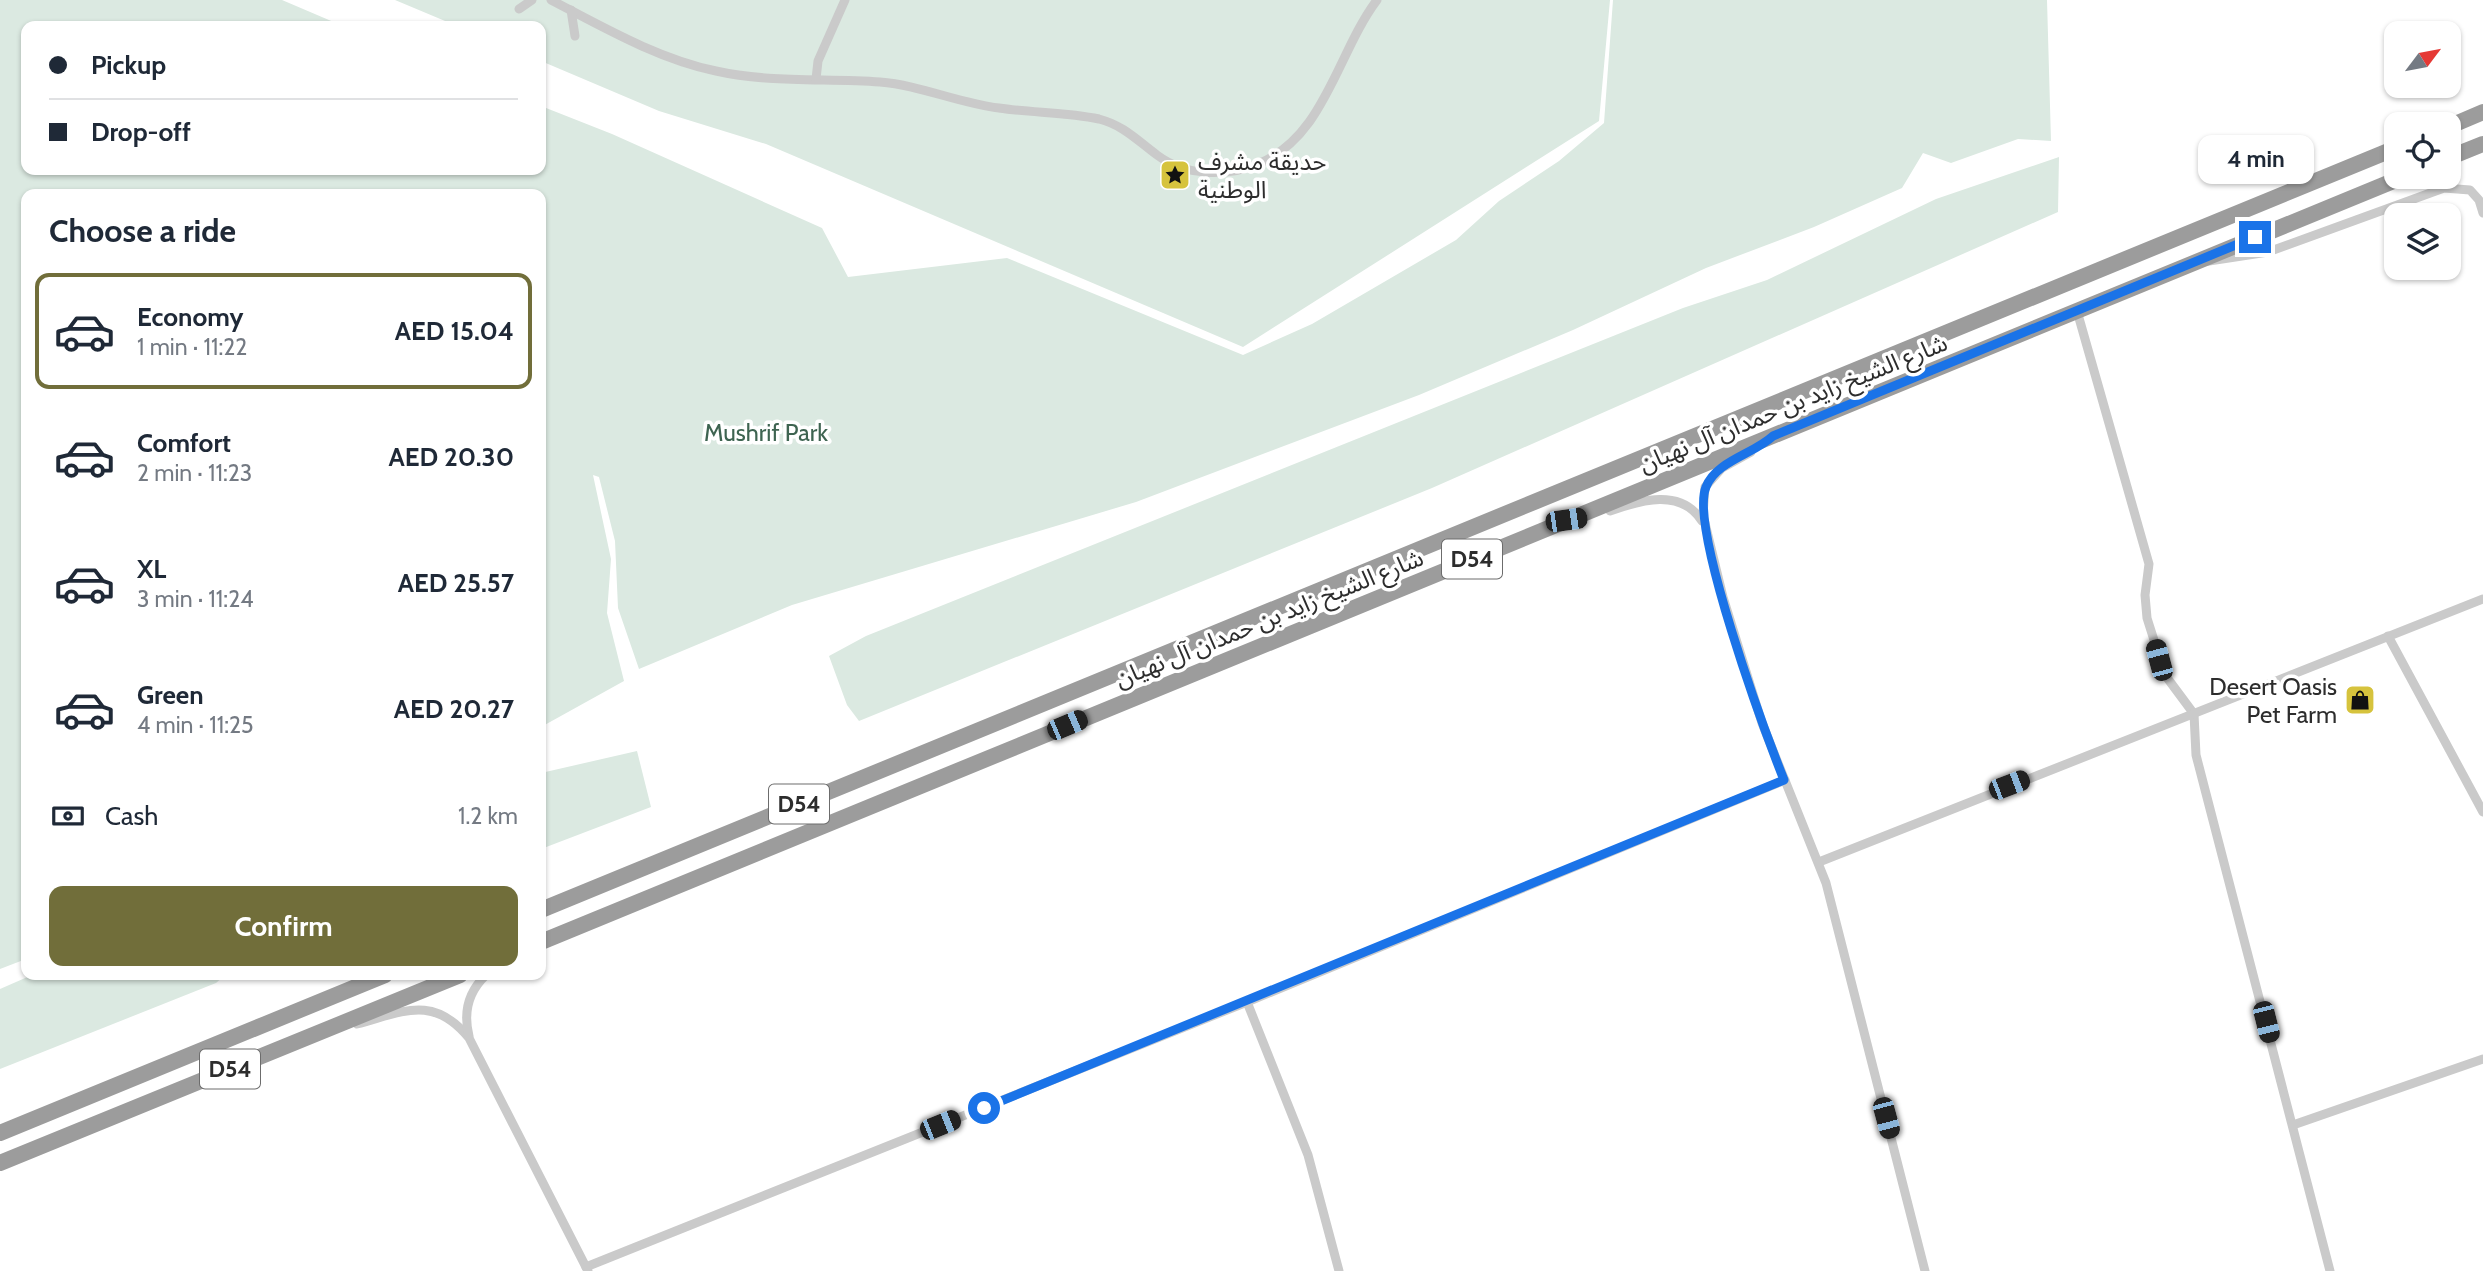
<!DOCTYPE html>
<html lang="en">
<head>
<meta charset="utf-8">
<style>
	body { margin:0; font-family:Cabin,"Noto Sans Arabic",sans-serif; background:#f6f6f7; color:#1f2937; height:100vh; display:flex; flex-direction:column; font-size:26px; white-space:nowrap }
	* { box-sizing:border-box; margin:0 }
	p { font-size:23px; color:#747a83 }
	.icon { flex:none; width:38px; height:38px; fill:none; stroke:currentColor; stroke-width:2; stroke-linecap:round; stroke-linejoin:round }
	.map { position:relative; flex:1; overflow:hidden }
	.drawer { position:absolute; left:21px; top:189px; width:525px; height:791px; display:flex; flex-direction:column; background:#fff; border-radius:14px; box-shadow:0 2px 5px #0004 }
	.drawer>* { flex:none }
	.hud { position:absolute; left:21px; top:21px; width:525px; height:154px; border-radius:14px; box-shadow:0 2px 5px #0004; display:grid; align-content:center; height:154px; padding:0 28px; background:#fff }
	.needle { width:46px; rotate:58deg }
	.tools { position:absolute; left:2384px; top:21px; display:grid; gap:14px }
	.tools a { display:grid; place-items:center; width:77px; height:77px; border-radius:14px; background:#fff; box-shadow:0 2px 5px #0004; font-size:35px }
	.end { position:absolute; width:32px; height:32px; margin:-16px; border:9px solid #1a73e8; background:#fff; box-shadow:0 0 0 4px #fff }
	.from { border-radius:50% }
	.bubble { position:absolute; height:49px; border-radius:14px; background:#fff; box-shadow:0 2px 5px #0004; font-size:23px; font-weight:800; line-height:49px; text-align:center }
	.car { position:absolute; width:21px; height:42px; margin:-21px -10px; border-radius:9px; box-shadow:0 0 5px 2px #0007; background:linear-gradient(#222 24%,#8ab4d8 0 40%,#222 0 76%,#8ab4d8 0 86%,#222 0) }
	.hud b { display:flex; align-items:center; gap:24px; height:66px; font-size:26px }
	.hud b+b { border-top:2px solid #e0e1e3 }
	.hud i { width:18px; height:18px; background:#1f2937 }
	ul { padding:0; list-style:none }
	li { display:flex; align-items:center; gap:21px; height:116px; margin:0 14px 10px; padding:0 14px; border:4px solid transparent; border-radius:14px }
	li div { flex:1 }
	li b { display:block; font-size:26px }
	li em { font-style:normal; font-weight:800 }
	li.active { border-color:#716e3a }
	li>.icon { width:63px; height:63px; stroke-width:1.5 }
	h2 { padding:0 28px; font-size:32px; line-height:84px }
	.pay { display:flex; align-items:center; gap:18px; height:77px; padding:0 28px; font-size:26px }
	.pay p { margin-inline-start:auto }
	.cta { display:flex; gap:14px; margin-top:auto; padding:14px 28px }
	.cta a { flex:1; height:80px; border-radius:14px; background:#716e3a; color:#fff; font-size:28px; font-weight:800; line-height:80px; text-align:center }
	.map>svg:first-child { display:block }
	.green { fill:#dbe9e1 }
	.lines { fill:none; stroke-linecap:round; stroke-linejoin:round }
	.minor { stroke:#cacaca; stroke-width:9 }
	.trunk { stroke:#9c9c9c; stroke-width:16 }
	.route { stroke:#1a73e8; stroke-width:9 }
	.labels { text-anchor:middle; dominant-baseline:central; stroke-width:7; stroke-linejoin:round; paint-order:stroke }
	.shield { fill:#fff; stroke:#6c6c6c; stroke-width:2 }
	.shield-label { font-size:23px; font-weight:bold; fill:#2d2d2d }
	.poi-label { font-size:24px; fill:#2d2d2d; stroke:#fff; text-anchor:start }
	.street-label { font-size:24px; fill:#2d2d2d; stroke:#fff }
	.park-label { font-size:24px; fill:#3e6451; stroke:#fff }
</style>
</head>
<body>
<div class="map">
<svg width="2483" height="1271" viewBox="0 0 2483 1271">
	<rect width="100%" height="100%" fill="#fff"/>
	<!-- green -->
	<g class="green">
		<path d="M0 0H282L343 26H26V170H541V106L612 134 822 228 848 277 1007 258 1243 355 1312 324 1456 240 1499 201 1559 161 1604 123 1613 0H2047L2051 141 2018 139 1951 163 1923 153 1902 188 1814 227 1706 268 1573 330 1419 395 1136 502 792 605 639 669 618 608 615 541 599 477 593 475 611 559 607 613 624 681 541 727V194H26V959L0 969Z"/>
		<path d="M395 0H1610L1599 121 1243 347 766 144 659 111 541 61V26H457Z"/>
		<path d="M2059 157 2058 212 1432 488 859 721 847 705 829 656 866 636 1683 308 1767 280 1936 199Z"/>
		<path d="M637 751 651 807 541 849V773Z"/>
		<path d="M32 975H225L216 983 0 1069V989Z"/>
	</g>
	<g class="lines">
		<!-- minor -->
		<g class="minor">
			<path d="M551 0C603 27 658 59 716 71 769 83 825 78 880 82 920 85 958 103 999 108 1032 113 1066 112 1099 119 1123 125 1138 141 1157 155 1185 176 1226 177 1258 164 1325 137 1337 53 1377 0"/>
			<path d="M519 9 532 0"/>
			<path d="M571 10 575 36"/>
			<path d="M816 79 818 61 845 0"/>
			<path d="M2209 261 2268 252 2444 188 2470 190 2479 200 2483 213"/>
			<path d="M2077 311 2149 564 2145 595 2147 618 2165 675 2194 714 2196 755 2330 1271"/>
			<path d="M1751 452 1722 468 1705 487 1703 515 1723 597 1762 723 1826 883 1925 1271"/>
			<path d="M1610 511C1641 500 1681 488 1702 521"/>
			<path d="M2388 636 2483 812"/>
			<path d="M1819 862 2483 599"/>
			<path d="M1247 1002 1308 1155 1339 1271"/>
			<path d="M357 1024C403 1012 433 994 469 1038L588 1271"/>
			<path d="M469 1036C463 1012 468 992 486 975"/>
			<path d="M2293 1125 2483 1059"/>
			<path d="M586 1267 1247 1002 1785 780"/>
		</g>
		<!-- trunk -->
		<g class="trunk">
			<path d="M2448 127 2483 112"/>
			<path d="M2448 158 2483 144"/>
			<path d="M541 910 2396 148"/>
			<path d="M541 942 2403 177"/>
			<path d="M0 1133 385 975"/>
			<path d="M0 1163 460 975"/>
		</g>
	</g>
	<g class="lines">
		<!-- route -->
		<path class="route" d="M984 1108 1784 780C1765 732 1689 527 1706 487 1716 461 1754 454 1773 436L2255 237"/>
	</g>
	<!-- icons -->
	<defs>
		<g id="sight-square" transform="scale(1.575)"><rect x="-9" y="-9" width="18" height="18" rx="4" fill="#d6c33d" stroke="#fff"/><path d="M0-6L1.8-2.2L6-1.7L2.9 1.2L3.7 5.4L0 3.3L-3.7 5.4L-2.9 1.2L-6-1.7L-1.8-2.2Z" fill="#111"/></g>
		<g id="shop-square" transform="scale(1.575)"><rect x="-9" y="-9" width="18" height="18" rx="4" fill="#d6c33d" stroke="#fff"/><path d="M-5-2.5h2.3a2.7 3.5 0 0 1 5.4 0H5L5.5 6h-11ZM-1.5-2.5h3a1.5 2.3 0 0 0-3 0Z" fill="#111"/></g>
	</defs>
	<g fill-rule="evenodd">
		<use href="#sight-square" x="1175" y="175"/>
		<use href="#shop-square" x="2360" y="700"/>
	</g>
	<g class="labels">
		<!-- shield labels -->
		<g class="shield">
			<rect x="1442" y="539.5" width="60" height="39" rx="5"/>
			<rect x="769" y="784.5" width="60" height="39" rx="5"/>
			<rect x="200" y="1049.5" width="60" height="39" rx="5"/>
		</g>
		<g class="shield-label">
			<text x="1472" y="559">D54</text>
			<text x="799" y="804">D54</text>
			<text x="230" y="1069">D54</text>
		</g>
		<!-- poi labels -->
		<g class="poi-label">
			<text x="1198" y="161">حديقة مشرف<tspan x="1198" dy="28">الوطنية</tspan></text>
			<text x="2337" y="686" text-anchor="end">Desert Oasis<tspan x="2337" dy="28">Pet Farm</tspan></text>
		</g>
		<!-- street labels -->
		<g class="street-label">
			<text transform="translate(1793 403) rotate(-22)">شارع الشيخ زايد بن حمدان آل نهيان</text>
			<text transform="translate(1269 618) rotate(-22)">شارع الشيخ زايد بن حمدان آل نهيان</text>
		</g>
		<!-- park labels -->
		<g class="park-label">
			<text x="766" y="432">Mushrif Park</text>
		</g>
	</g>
</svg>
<div class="tools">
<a><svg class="needle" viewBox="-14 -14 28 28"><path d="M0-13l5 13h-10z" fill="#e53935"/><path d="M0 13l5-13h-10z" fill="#747a83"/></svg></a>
<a><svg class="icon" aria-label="locate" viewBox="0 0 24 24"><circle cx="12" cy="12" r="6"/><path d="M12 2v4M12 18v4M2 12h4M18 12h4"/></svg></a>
<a><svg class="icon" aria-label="layers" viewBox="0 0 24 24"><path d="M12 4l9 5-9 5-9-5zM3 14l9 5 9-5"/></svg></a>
</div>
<i class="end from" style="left:984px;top:1108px"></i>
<i class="end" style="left:2255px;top:237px"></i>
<div class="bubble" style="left:2198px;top:135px;width:116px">4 min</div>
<i class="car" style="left:1566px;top:520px;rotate:82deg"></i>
<i class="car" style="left:2159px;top:660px;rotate:345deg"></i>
<i class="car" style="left:1067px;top:725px;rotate:67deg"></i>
<i class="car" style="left:2009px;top:785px;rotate:69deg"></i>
<i class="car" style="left:2266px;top:1022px;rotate:166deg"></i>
<i class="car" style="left:1886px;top:1118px;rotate:165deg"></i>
<i class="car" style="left:940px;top:1125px;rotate:68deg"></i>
<div class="hud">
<b><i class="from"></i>Pickup</b>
<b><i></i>Drop-off</b>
</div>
<section class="drawer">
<h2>Choose a ride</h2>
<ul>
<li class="active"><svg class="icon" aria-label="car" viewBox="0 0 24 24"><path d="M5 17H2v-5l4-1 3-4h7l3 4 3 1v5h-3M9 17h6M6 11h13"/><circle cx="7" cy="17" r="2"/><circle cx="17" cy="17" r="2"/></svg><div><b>Economy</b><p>1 min · 11:22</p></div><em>AED 15.04</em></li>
<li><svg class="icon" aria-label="car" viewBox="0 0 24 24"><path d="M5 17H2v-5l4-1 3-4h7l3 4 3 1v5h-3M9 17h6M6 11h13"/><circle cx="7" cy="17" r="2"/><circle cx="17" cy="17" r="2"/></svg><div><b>Comfort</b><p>2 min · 11:23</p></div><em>AED 20.30</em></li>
<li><svg class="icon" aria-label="car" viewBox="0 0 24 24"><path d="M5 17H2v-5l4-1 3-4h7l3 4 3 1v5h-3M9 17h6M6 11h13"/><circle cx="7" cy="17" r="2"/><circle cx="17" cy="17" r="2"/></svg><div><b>XL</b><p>3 min · 11:24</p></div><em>AED 25.57</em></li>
<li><svg class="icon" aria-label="car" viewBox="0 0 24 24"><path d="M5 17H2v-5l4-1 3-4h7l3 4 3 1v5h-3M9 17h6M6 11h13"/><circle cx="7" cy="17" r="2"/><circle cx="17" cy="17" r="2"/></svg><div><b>Green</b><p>4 min · 11:25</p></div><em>AED 20.27</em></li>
</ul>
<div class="pay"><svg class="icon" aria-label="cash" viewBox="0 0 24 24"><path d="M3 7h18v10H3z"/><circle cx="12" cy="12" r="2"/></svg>Cash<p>1.2 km</p></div>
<div class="cta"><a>Confirm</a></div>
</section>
</div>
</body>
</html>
